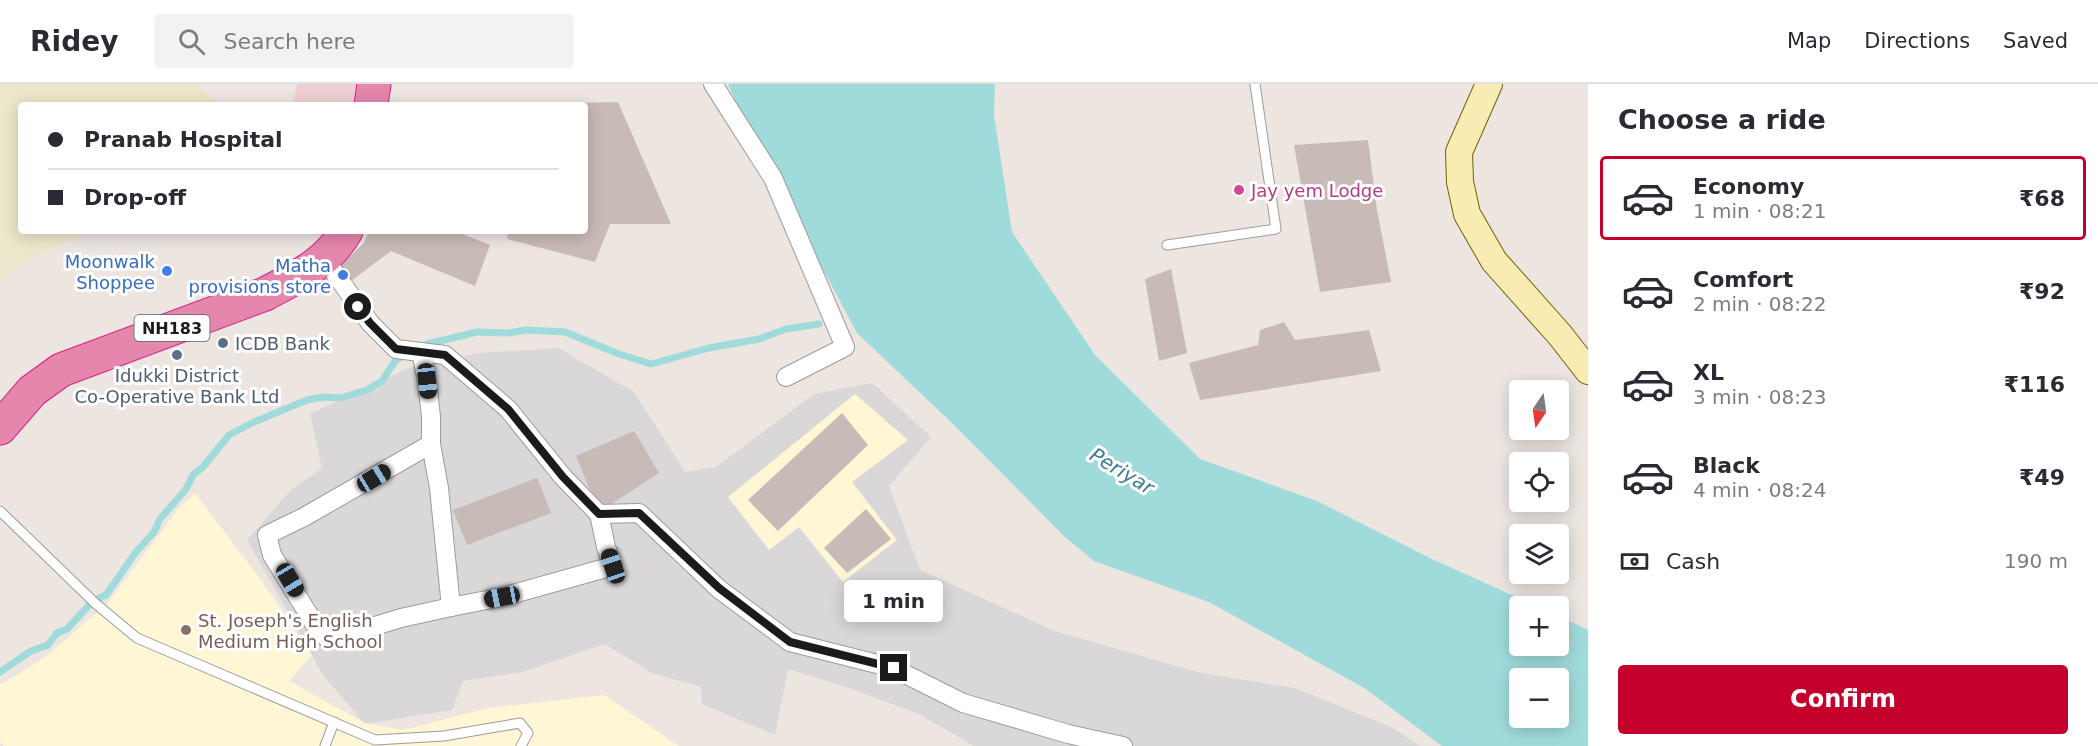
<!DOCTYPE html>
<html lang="en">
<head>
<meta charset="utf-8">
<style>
	body { margin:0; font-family:"DejaVu Sans",sans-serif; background:#f2f2f3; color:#2b2b33; height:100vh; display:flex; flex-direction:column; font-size:22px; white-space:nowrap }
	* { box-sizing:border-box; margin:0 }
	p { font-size:20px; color:#7c7c81 }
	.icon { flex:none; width:33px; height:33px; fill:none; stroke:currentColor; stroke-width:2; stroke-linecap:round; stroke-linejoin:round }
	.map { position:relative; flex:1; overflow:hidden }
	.sheet { display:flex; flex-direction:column; background:#fff; width:510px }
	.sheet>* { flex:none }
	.guide { position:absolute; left:18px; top:18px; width:570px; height:132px; border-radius:6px; box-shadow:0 3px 15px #0003; display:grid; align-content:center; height:132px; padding:0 30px; background:#fff }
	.needle { width:39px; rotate:193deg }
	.controls { position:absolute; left:1509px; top:296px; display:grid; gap:12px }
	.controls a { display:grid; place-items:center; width:60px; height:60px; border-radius:6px; background:#fff; box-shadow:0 3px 15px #0003; font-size:30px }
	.end { position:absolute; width:27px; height:27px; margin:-14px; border:8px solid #1b1b1b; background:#fff; box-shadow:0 0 0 3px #fff }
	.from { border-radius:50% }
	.bubble { position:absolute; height:42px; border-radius:6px; background:#fff; box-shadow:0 3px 15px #0003; font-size:20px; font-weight:800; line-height:42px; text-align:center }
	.car { position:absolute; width:18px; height:36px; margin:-18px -9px; border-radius:8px; box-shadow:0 0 4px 2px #0007; background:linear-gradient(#222 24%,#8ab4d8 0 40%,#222 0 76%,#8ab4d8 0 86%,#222 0) }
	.guide b { display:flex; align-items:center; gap:21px; height:57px; font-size:22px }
	.guide b+b { border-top:2px solid #e1e1e2 }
	.guide i { width:15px; height:15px; background:#2b2b33 }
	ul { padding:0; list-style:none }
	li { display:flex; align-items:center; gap:18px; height:84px; margin:0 12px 9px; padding:0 18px; border:3px solid transparent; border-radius:6px }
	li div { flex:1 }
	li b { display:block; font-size:22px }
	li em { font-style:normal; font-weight:800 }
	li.current { border-color:#c4012d }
	li>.icon { width:54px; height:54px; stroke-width:1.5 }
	h2 { padding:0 30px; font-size:27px; line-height:72px }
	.pay { display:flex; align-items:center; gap:15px; height:66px; padding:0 30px; font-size:22px }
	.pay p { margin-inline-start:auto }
	.button { display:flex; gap:12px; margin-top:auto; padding:12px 30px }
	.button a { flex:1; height:69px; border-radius:6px; background:#c4012d; color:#fff; font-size:24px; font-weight:800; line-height:69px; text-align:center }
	header { display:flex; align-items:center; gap:36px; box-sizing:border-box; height:84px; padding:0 30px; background:#fff; border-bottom:2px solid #e1e1e2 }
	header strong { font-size:28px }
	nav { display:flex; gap:33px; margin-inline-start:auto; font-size:21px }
	.search { width:420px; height:54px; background:#f2f2f3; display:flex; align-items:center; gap:15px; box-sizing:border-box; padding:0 21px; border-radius:6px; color:#7c7c81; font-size:22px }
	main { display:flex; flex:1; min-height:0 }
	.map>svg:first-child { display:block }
	.residential { fill:#d9d7d8 }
	.commercial { fill:#eeced4 }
	.education { fill:#fff6d6 }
	.farmland { fill:#ece7ca }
	.water { fill:#a0dbdb; fill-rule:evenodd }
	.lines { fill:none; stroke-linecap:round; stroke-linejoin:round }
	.stream { stroke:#a0dbdb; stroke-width:7 }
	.building { fill:#c8bab6 }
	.lane-casing { stroke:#9c9c9c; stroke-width:11 }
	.street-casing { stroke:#9c9c9c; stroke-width:20 }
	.secondary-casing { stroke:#6e6205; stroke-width:28 }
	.highway-casing { stroke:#d32488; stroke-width:35 }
	.lane { stroke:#fff; stroke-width:9 }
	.street { stroke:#fff; stroke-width:18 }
	.secondary { stroke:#f8ecb2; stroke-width:26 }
	.highway { stroke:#e586ad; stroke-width:33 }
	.route { stroke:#1b1b1b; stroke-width:8 }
	.hotel-dot { fill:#d1479c; stroke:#fff; stroke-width:2 }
	.shop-dot { fill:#3f7fe0; stroke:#fff; stroke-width:2 }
	.service-dot { fill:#5c6f8a; stroke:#fff; stroke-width:2 }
	.education-dot { fill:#8d6e63; stroke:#fff; stroke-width:2 }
	.labels { text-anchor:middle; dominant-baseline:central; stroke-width:6; stroke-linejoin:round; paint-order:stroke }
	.shield { fill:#fff; stroke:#5f5f5f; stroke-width:1.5 }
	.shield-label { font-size:16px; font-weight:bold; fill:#1b1b1b }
	.hotel-label { font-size:18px; fill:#b23c85; stroke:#fff; text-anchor:start }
	.shop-label { font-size:18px; fill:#366cbe; stroke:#fff; text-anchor:end }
	.service-label { font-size:18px; fill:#4e5e75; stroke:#fff; text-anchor:start }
	.education-label { font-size:18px; fill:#785e54; stroke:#fff; text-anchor:start }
	.water-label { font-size:20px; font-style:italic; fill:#417b91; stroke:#fff }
</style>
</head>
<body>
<header>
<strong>Ridey</strong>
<div class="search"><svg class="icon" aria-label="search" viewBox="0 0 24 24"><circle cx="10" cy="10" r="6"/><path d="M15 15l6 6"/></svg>Search here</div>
<nav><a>Map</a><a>Directions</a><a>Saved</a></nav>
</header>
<main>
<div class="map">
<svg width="1588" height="662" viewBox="0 0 1588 662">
	<rect width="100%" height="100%" fill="#ece5e0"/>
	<!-- residential -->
	<path class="residential" d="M558 264 634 308 685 388 716 383 814 310 872 299 931 353 889 402 920 486 1055 547 1197 588 1295 604 1391 643 1420 662H974L919 630 849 604 788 585 775 651 702 620 701 603 652 589 605 560 522 588 463 597 452 626 365 640 323 591 247 456 292 405 322 384 310 330 409 284 479 269Z"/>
	<!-- commercial -->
	<path class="commercial" d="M297 0H365L360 21H293Z"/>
	<!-- education -->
	<g class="education">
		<path d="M855 310 908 356 852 398 897 456 843 498 799 443 769 466 728 413Z"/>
		<path d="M195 409 261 496 312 571 289 597 365 639 403 646 488 624 604 611 679 662H4L0 658V601L44 574 106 521 179 424Z"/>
	</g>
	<!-- farmland -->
	<path class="farmland" d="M0 0H197L220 21H21V147H88L17 181 0 199Z"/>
	<!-- water -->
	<path class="water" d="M728 0H995L994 31 1012 148 1095 271 1200 375 1317 417 1432 475 1536 522H1520V561H1558L1559 532 1588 546V662H1442L1366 605 1209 518 1094 477 1065 453 953 340 857 249 743 35ZM1520 594H1558V633H1520Z"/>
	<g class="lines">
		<!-- stream -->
		<g class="stream">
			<path d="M427 260 477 248 508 249 526 246 565 248 619 270 651 280 709 264 759 255 786 245 819 240"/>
			<path d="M0 588 31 567 48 561 57 549 67 545 93 517 106 511 136 468 154 448 160 435 186 405 193 391 203 383 229 351 254 338 307 316 323 313 340 314 367 306 382 297 395 277 405 271"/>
		</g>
	</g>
	<!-- building -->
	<g class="building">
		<path d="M618 18 671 140H610L595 178 507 155 508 147H585V21H576V19Z"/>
		<path d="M1368 56 1377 126 1391 198 1320 208 1294 61Z"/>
		<path d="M369 147H455L490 161 475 202 391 167 351 197 338 184 364 159Z"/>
		<path d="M1171 185 1187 269 1159 277 1145 195Z"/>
		<path d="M1284 238 1295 256 1369 246 1381 287 1200 316 1189 279 1258 261 1260 246Z"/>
		<path d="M842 329 868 361 778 447 748 416Z"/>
		<path d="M634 347 659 389 599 428 576 372Z"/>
		<path d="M537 394 551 429 467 461 453 426Z"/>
		<path d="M866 425 891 455 847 489 824 464Z"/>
	</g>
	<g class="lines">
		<!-- lane casing -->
		<g class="lane-casing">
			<g id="lane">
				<path d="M1167 161 1276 145 1255 0"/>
				<path d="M0 427 96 520 137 554 375 656 444 652 520 639 528 649 521 662"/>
				<path d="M325 662 334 638"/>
			</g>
		</g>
		<!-- street casing -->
		<g class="street-casing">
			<g id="street">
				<path d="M713 0 773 94 845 263 786 293"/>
				<path d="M325 175 370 239 396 265 445 271 508 325 563 393 599 430 639 429 719 505 790 558 893 584 963 619 1068 650 1123 662"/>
				<path d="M421 268 427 297 431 333V360L439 404 451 523 401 534 329 556 317 544 272 471 267 451 304 433 431 360"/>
				<path d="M451 523 502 513 613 482 606 463 599 430"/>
			</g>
		</g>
		<!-- secondary casing -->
		<g class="secondary-casing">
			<path id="secondary" d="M1489 0 1459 68 1460 98 1467 130 1494 177 1560 251 1588 287"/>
		</g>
		<!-- highway casing -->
		<g class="highway-casing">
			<g id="highway">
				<path d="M371 21 374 0"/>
				<path d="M0 344 32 307 61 286 265 210C297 193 327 180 346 147"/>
			</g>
		</g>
		<!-- lane -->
		<use href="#lane" class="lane"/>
		<!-- street -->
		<use href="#street" class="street"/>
		<!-- secondary -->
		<use href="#secondary" class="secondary"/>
		<!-- highway -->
		<use href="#highway" class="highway"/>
	</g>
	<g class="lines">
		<!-- route -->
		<path class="route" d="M358 223 370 239 396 265 445 271 508 325 563 393 599 430 639 429 719 504 790 558 894 584"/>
	</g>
	<!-- markers -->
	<circle class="hotel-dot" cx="1239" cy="106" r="6"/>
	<g class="shop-dot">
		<circle cx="167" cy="187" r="6"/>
		<circle cx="343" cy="191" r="6"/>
	</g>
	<g class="service-dot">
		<circle cx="223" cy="259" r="6"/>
		<circle cx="177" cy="271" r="6"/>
	</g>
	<circle class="education-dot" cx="186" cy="546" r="6"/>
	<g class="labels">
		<!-- shield labels -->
		<rect class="shield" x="134.5" y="231" width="75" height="26" rx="4.5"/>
		<g class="shield-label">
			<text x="172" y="244">NH183</text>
		</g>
		<!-- hotel labels -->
		<g class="hotel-label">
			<text x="1251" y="106">Jay yem Lodge</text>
		</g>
		<!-- shop labels -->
		<g class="shop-label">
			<text x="155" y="177">Moonwalk<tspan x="155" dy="21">Shoppee</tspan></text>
			<text x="331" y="181">Matha<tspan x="331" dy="21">provisions store</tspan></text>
		</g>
		<!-- service labels -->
		<g class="service-label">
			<text x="235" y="259">ICDB Bank</text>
			<text x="177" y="291" text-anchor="middle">Idukki District<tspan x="177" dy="21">Co-Operative Bank Ltd</tspan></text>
		</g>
		<!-- education labels -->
		<g class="education-label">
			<text x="198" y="536">St. Joseph's English<tspan x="198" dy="21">Medium High School</tspan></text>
		</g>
		<!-- water labels -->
		<g class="water-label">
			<text transform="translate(1122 387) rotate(31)">Periyar</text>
		</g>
	</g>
</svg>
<div class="controls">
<a><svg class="needle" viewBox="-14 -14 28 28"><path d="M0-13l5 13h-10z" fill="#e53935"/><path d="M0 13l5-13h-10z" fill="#7c7c81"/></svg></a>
<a><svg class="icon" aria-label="locate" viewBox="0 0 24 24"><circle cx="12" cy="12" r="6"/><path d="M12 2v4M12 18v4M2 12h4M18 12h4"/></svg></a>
<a><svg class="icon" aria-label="layers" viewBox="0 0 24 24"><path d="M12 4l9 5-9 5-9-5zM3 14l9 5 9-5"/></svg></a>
<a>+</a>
<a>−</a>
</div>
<i class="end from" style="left:358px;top:223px"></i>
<i class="end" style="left:894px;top:584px"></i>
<div class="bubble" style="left:844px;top:496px;width:99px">1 min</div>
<i class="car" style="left:427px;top:297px;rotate:174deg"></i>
<i class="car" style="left:374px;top:394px;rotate:59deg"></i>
<i class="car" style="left:613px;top:482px;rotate:341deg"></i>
<i class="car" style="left:290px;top:496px;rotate:149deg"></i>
<i class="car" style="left:502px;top:513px;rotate:259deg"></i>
<div class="guide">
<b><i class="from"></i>Pranab Hospital</b>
<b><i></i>Drop-off</b>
</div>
</div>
<section class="sheet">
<h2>Choose a ride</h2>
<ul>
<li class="current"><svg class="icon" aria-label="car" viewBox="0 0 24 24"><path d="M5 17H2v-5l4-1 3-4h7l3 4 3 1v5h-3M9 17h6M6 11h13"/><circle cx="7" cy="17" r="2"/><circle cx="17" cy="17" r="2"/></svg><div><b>Economy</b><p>1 min · 08:21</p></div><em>₹68</em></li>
<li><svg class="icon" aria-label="car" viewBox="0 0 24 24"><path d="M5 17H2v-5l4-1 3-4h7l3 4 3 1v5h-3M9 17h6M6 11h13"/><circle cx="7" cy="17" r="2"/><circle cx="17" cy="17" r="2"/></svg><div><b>Comfort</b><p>2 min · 08:22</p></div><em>₹92</em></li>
<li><svg class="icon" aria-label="car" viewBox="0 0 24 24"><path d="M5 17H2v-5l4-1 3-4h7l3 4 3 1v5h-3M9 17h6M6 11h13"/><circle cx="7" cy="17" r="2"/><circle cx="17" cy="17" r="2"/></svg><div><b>XL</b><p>3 min · 08:23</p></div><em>₹116</em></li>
<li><svg class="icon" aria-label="car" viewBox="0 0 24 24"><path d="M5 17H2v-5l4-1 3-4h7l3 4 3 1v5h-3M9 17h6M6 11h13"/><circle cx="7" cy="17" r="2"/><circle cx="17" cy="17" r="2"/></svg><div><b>Black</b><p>4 min · 08:24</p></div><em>₹49</em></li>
</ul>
<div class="pay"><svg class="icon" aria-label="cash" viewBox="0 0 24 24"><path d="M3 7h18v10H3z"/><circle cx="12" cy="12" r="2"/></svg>Cash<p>190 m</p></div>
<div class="button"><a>Confirm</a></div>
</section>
</main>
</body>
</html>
